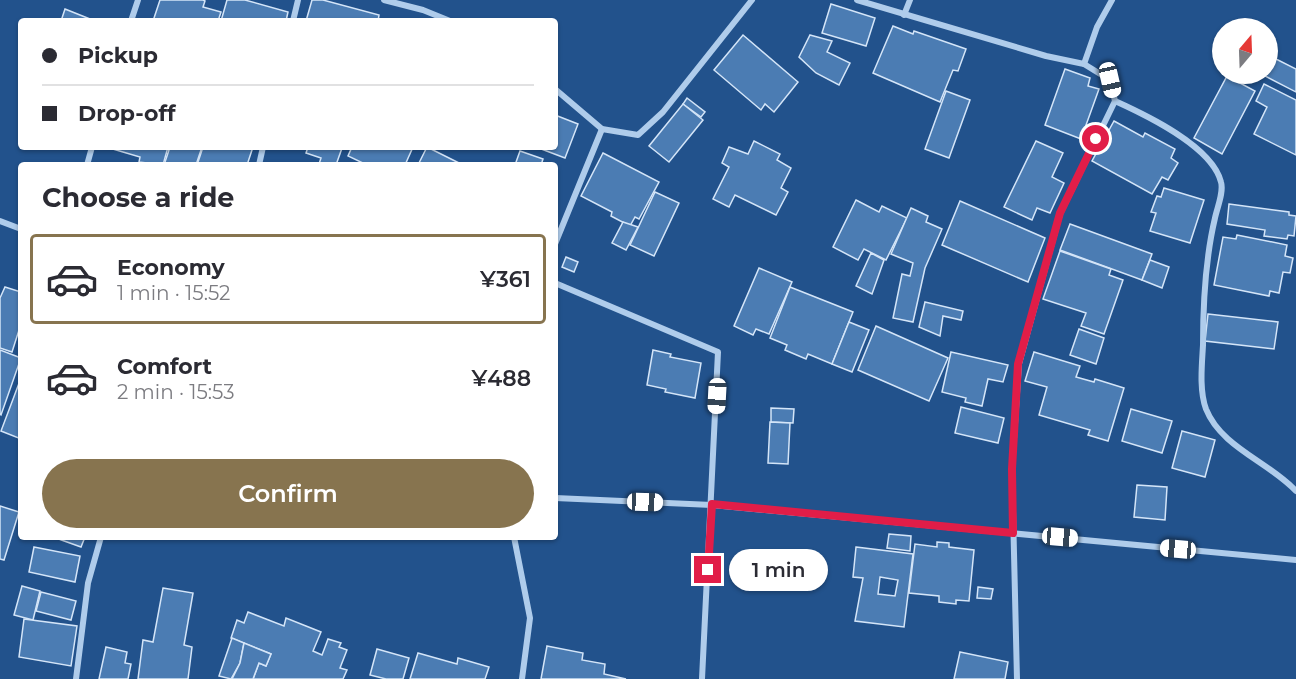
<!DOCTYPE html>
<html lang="en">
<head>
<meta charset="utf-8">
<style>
	body { margin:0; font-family:Montserrat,sans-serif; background:#f2f2f3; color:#2b2b33; height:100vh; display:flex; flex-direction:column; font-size:22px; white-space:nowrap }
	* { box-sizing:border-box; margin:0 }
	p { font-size:20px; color:#7c7c81 }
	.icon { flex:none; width:33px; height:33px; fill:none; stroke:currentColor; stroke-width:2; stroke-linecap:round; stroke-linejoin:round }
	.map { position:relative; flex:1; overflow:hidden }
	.drawer { position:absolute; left:18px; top:162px; width:540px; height:378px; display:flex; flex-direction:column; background:#fff; border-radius:6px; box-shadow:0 2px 4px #0004 }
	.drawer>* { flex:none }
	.top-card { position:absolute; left:18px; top:18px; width:540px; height:132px; border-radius:6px; box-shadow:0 2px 4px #0004; display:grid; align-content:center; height:132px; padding:0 24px; background:#fff }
	.needle { width:39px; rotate:19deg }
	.fabs { position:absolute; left:1212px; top:18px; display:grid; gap:12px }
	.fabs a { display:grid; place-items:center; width:66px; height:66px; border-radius:50%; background:#fff; box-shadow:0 2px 4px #0004; font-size:30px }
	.end { position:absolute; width:27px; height:27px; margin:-14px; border:8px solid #e11d48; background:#fff; box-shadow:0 0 0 3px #fff }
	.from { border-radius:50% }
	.bubble { position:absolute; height:42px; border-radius:21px; background:#fff; box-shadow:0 2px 4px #0004; font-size:20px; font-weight:600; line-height:42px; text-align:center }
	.car { position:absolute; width:18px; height:36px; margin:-18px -9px; border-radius:8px; box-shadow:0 0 4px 2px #0007; background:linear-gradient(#fff 24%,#345 0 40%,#fff 0 76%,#345 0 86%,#fff 0) }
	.top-card b { display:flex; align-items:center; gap:21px; height:57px; font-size:22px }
	.top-card b+b { border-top:2px solid #e1e1e2 }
	.top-card i { width:15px; height:15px; background:#2b2b33 }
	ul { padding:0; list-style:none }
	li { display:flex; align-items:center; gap:18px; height:90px; margin:0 12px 9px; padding:0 12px; border:3px solid transparent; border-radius:6px }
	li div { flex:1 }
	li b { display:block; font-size:22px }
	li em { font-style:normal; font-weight:600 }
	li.on { border-color:#87744f }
	li>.icon { width:54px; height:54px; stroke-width:1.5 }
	h2 { padding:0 24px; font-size:27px; line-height:72px }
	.primary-button { display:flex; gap:12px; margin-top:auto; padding:12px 24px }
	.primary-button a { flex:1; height:69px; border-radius:36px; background:#87744f; color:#fff; font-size:24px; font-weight:600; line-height:69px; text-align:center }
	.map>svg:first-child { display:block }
	.building { fill:#4b7cb3; stroke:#d4e5f8; stroke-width:1.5; fill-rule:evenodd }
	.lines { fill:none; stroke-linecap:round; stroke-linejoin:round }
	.street { stroke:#afcceb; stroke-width:6 }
	.route { stroke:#e11d48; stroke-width:8 }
</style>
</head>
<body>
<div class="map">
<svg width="1296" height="679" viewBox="0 0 1296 679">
	<rect width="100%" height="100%" fill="#22528c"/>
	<!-- building -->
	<g class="building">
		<path d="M160 0H203L205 1 203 7 221 12 218 21H153Z"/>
		<path d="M227 0H245L288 12 286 21H221Z"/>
		<path d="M312 0H323L379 15 378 21H306Z"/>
		<path d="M831 4 875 18 866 46 822 33Z"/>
		<path d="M65 9 95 21H61Z"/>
		<path d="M893 26 913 34 914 31 966 49 958 71 953 70 940 102 873 73Z"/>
		<path d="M743 35 798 82 774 112 765 104 761 110 714 70Z"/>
		<path d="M810 35 832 41 827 52 850 63 839 85 816 73 799 57Z"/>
		<path d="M1274 58 1296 69V92L1265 76Z"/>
		<path d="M1065 69 1090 78 1088 86 1099 89 1081 139 1045 125Z"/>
		<path d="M1227 76 1255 91 1222 154 1194 138Z"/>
		<path d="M1264 84 1296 100V155L1254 134 1267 107 1256 101Z"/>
		<path d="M946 91 970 100 949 158 925 149Z"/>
		<path d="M687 98 705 112 701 117 683 104Z"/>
		<path d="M683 104 703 120 669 162 649 146Z"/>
		<path d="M555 115 578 124 565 158 536 147H555Z"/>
		<path d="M1114 121 1143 137 1145 133 1175 149 1171 158 1178 163 1168 180 1162 177 1152 194 1092 161Z"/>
		<path d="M754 141 780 154 777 160 791 168 781 188 788 192 776 215 735 195 729 207 713 199 729 167 722 163 729 147 748 154Z"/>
		<path d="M1036 141 1063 153 1052 177 1064 183 1050 213 1037 208 1032 220 1004 207Z"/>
		<path d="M106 147H168L163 165 139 162 140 157Z"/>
		<path d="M170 147H202L196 165H164Z"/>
		<path d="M203 147H253L247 165H197Z"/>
		<path d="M308 147H340L342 148 336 165H322L319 164 321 158 306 153Z"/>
		<path d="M352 147H413L405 165H367L348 156Z"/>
		<path d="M427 147 463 165H418Z"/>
		<path d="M520 151 543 159 541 165H515Z"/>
		<path d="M603 153 659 182 639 219 635 217 630 226 611 216 612 212 581 196Z"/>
		<path d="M1164 188 1204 200 1190 243 1150 231 1156 213 1151 212 1157 196 1161 197Z"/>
		<path d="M655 192 679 203 654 256 630 245Z"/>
		<path d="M856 200 879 212 882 206 907 218 886 260 864 249 858 260 833 247Z"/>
		<path d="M960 201 1045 238 1028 282 942 245Z"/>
		<path d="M1229 204 1289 212V215L1296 216 1294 236 1288 235 1287 239 1264 236 1265 230 1227 224Z"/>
		<path d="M911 208 928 216 926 222 942 229 925 268 913 322 893 318 902 274 910 276 913 263 891 254Z"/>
		<path d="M623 222 638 227 626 250 612 243Z"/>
		<path d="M1070 224 1152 254 1142 280 1060 250Z"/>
		<path d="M1237 235 1287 245 1285 256 1293 258 1290 273 1283 272 1279 293 1270 291 1269 296 1214 285 1223 237 1236 239Z"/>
		<path d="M1060 251 1111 269 1109 275 1123 280 1104 334 1081 326 1086 313 1043 299Z"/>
		<path d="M871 253 884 260 872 294 856 286Z"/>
		<path d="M566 257 578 262 574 272 562 267Z"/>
		<path d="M1150 260 1169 267 1162 288 1142 280Z"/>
		<path d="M759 268 792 282 769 334 756 329 753 335 734 326Z"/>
		<path d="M5 287 21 292V324L12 352 0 348V298Z"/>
		<path d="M790 287 853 312 832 364 808 354 806 359 785 350 787 345 770 338Z"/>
		<path d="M925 302 963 311 961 320 943 316 940 336 919 327Z"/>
		<path d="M1208 314 1278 322 1274 349 1205 341Z"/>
		<path d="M849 322 869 330 852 372 832 364Z"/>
		<path d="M876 326 948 358 929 401 858 370Z"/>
		<path d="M1079 329 1104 338 1096 364 1070 355Z"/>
		<path d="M0 350 21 358 1 415 0 414Z"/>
		<path d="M653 350 671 354 670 357 701 363 695 398 665 392 666 389 647 385Z"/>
		<path d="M951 352 1008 365 1003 382 988 379 982 406 965 402 966 398 942 392Z"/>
		<path d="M1034 352 1080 366 1076 377 1094 382 1095 379 1124 388 1108 441 1088 435 1090 430 1039 415 1047 387 1025 381Z"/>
		<path d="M21 378V439L1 431Z"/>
		<path d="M961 407 1004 418 998 443 955 433Z"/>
		<path d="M771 408 794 409 793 423 771 422Z"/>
		<path d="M1131 409 1172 421 1162 453 1122 441Z"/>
		<path d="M770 422 790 423 788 464 768 463Z"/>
		<path d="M1182 431 1215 440 1205 477 1172 468Z"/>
		<path d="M1137 485 1167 487 1165 520 1134 517Z"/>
		<path d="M0 506 19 512 4 560 0 559Z"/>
		<path d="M889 534 911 536 910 551 887 548Z"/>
		<path d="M53 537H85L81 547Z"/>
		<path d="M937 542 949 543V547L974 550 969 601 956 600V604L939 602V596L909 593 915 544 937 547Z"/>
		<path d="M34 547 80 556 75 582 29 572Z"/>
		<path d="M856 547 913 554 904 627 855 621 863 578 853 577ZM880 577 898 580 895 596 878 594Z"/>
		<path d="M22 586 40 591 33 620 14 615Z"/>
		<path d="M978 587 993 589 991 599 977 598Z"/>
		<path d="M163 588 193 593 184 645 192 647 188 679H138L143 640 153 642Z"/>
		<path d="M41 592 76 601 71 620 36 611Z"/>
		<path d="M248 612 284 626 286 618 321 632 313 651 322 655 328 639 341 643 339 647 347 650 340 668 347 670 343 679H253L259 663 266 666 271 654 231 638 237 620 244 623Z"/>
		<path d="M24 619 77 626 71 666 19 657Z"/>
		<path d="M232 638 244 643 240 663 231 679 219 676Z"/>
		<path d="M244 643 271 654 266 666 259 663 253 679H232L240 663Z"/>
		<path d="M547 646 583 653 582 660 605 664 604 674 626 679H541Z"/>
		<path d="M106 647 127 652 125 663 131 664 128 679H99Z"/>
		<path d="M377 649 409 658 403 679H386L370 675Z"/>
		<path d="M960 652 1008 662 1005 679H954Z"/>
		<path d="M418 653 457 664 458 658 489 667 485 679H410Z"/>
	</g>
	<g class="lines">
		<!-- street -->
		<g class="street">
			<path d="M384 0 423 10 450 21"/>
			<path d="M857 0 1046 56 1084 64 1110 80 1115 101C1146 115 1212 146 1221 182 1224 192 1217 208 1215 218 1205 260 1203 302 1203 345 1202 364 1199 390 1206 409 1221 447 1269 462 1296 491"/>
			<path d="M904 15 910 0"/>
			<path d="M131 21 138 0"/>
			<path d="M293 21 298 0"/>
			<path d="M1084 64 1097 27 1112 0"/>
			<path d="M555 89 602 129 638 135 663 112 752 0"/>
			<path d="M87 165 92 147"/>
			<path d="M259 165 263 147"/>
			<path d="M0 221 21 229"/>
			<path d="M555 244 602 129"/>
			<path d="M555 283 718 352 702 679"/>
			<path d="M555 498 712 505 1296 560"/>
			<path d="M514 537 530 618 522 679"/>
			<path d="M76 679 88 583 101 537"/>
			<path d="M1017 679 1012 469 1019 364 1060 214 1115 101"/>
		</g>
	</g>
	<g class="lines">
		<!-- route -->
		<path class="route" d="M708 570 712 504 1013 533 1012 469 1018 364 1060 213 1096 139"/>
	</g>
</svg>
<div class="fabs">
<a><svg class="needle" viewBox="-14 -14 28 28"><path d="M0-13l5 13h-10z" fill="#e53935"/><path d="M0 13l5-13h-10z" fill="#7c7c81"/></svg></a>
</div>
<i class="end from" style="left:1096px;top:139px"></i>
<i class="end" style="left:708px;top:570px"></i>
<div class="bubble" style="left:729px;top:549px;width:99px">1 min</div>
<i class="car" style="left:1110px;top:80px;rotate:167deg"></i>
<i class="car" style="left:717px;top:396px;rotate:183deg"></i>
<i class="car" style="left:645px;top:502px;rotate:92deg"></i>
<i class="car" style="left:1060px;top:537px;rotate:95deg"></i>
<i class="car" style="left:1178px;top:549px;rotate:275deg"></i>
<div class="top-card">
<b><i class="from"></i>Pickup</b>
<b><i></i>Drop-off</b>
</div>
<section class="drawer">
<h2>Choose a ride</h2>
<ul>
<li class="on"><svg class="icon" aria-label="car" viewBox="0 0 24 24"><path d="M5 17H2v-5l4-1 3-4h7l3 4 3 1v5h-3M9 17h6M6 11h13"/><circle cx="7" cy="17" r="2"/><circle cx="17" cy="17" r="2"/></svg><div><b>Economy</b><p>1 min · 15:52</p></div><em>¥361</em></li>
<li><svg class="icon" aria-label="car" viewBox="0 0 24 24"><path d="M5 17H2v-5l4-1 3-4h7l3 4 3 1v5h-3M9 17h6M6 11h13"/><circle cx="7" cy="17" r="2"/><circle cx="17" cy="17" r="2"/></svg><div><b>Comfort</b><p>2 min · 15:53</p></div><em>¥488</em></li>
</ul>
<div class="primary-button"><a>Confirm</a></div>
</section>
</div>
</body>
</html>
